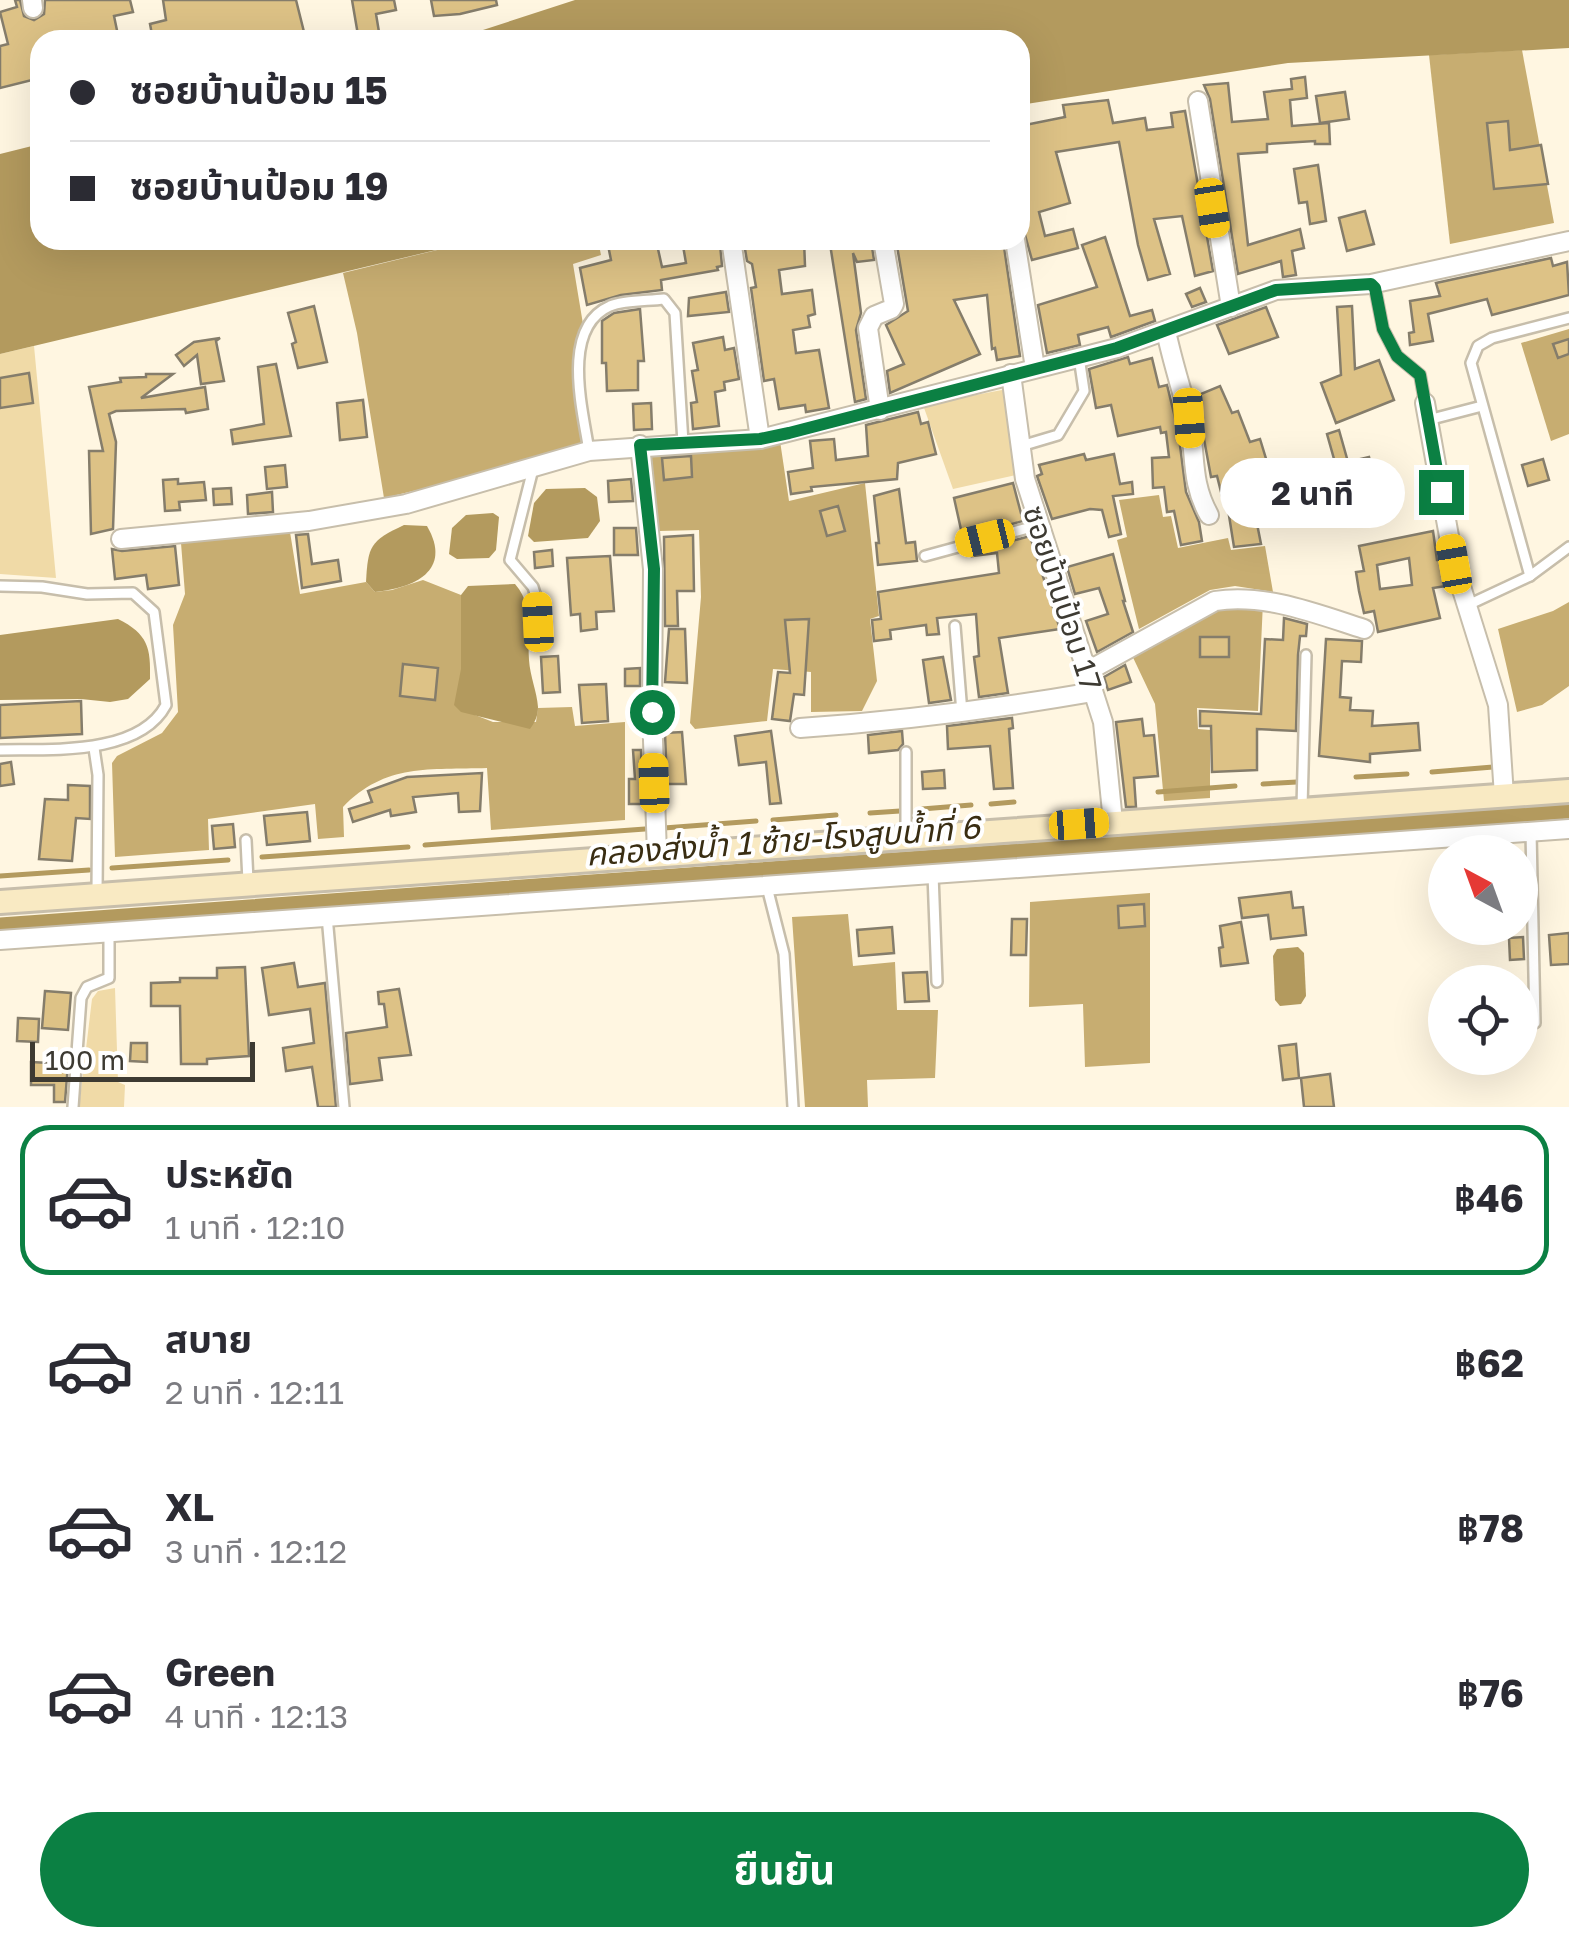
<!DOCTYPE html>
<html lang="th">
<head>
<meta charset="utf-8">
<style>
	body { margin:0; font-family:"Golos Text","Noto Sans Thai",sans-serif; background:#f2f2f3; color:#2b2b33; height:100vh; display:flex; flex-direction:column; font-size:38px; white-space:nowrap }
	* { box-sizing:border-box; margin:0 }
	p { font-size:32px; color:#7c7c81 }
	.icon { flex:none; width:55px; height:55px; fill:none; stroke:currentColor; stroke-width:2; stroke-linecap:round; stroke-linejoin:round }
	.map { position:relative; height:1107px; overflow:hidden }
	.details { display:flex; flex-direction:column; background:#fff; flex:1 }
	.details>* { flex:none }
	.top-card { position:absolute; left:30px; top:30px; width:1000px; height:220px; border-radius:30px; box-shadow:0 10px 40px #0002; display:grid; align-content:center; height:220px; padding:0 40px; background:#fff }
	.needle { width:65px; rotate:319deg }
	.buttons { position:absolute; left:1428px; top:835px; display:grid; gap:20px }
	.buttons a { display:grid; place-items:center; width:110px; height:110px; border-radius:50%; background:#fff; box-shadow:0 10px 40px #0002; font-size:50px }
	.scale { position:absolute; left:30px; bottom:25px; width:225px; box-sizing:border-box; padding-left:10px; border:5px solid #3d3a32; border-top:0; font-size:28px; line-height:35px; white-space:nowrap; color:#3d3a32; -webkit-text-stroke:8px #fff; paint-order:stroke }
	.end { position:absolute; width:45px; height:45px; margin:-22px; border:12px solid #0b8043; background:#fff; box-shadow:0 0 0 5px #fff }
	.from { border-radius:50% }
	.bubble { position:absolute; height:70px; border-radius:35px; background:#fff; box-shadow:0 10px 40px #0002; font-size:32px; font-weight:700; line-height:70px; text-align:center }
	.car { position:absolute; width:30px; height:60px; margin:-30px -15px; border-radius:12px; box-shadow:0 0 8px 2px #0007; background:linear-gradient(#f5c518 24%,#345 0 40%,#f5c518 0 76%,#345 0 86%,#f5c518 0) }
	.top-card b { display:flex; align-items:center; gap:35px; height:95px; font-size:38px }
	.top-card b+b { border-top:2px solid #e1e1e2 }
	.top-card i { width:25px; height:25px; background:#2b2b33 }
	ul { padding:18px 0 0; list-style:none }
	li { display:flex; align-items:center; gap:30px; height:150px; margin:0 20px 15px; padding:0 20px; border:5px solid transparent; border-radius:30px }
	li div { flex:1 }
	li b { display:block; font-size:38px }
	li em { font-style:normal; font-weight:700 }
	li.on { border-color:#0b8043 }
	li>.icon { width:90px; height:90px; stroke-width:1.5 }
	.primary-button { display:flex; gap:20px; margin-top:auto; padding:20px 40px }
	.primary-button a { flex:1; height:115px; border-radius:60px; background:#0b8043; color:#fff; font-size:40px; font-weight:700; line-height:115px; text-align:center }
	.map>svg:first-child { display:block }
	.green { fill:#f0daa7 }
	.forest { fill:#c7ad71 }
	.water { fill:#b39a5e }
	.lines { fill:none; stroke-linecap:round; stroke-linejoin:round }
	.stream { stroke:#b39a5e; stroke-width:5 }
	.canal { stroke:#b39a5e; stroke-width:15 }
	.building { fill:#ddc286; stroke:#857d6b; stroke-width:2.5; fill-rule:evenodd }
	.lane-casing { stroke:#c7beab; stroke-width:14 }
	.street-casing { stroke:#c7beab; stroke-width:22 }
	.secondary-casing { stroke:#c7beab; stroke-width:28 }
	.lane { stroke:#fff; stroke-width:9 }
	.street { stroke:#fff; stroke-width:18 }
	.secondary { stroke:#f9eac3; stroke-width:22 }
	.route { stroke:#0b8043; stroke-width:12 }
	.labels { text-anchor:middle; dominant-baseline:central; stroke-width:8; stroke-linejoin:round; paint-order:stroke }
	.street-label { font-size:30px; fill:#3d3a32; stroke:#fff }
	.water-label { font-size:32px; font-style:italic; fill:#392d12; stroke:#fff }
</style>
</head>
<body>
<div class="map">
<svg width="1569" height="1107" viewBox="0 0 1569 1107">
	<rect width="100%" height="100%" fill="#fff6e1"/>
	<!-- green -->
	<g class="green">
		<path d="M34 346 56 578 0 574V354Z"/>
		<path d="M1002 390 1007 395 1016 475 953 489 923 405Z"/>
		<path d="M115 988 118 1082 125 1085 124 1107H79L92 999 98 991Z"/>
	</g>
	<!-- forest -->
	<g class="forest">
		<path d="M1522 50 1554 223 1450 244 1429 55Z"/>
		<path d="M478 240H598L601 255 573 264 583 324 573 354 587 435 581 443 505 469 384 498 357 333 343 273Z"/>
		<path d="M1569 329V434L1551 441 1521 343Z"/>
		<path d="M780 441 789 501 865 483 879 616 870 619 877 681 862 711 811 712V672L773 669 767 721 695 729 690 723 701 597 699 530 659 531 651 450Z"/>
		<path d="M1159 495 1163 517 1171 516 1178 548 1228 538 1231 550 1265 546 1273 592 1235 586 1210 590 1139 629 1117 540 1127 537 1119 500Z"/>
		<path d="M290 532 300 594 366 582 375 592 392 590 423 580 461 595V669L470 713 493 722H536L538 708 572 707 575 726 625 722V820L491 830 487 768C430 770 385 763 343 807L344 837 318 839 315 804 208 819 209 850 115 857 112 763 117 756 162 733 178 712 173 625 185 594 181 543Z"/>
		<path d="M1216 601 1263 602 1258 711 1197 708 1198 729 1210 730V798L1164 801 1155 704 1129 649Z"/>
		<path d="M1569 602V686L1542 705 1517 712 1498 629 1553 611Z"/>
		<path d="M1150 893V1063L1085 1067 1083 1004 1029 1007 1030 902Z"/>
		<path d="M848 914 853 966 895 962 897 1010H938L935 1078 867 1080 868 1107H805L792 917Z"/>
	</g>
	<!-- water -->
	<g class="water">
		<path d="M575 0H1569V48L1288 63 1020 105V40H452Z"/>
		<path d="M40 144V240H478L0 354V154Z"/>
		<path d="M585 488 597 497 600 521 588 538 534 542 528 536 534 503 546 489Z"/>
		<path d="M493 513 499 517 496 550 489 558 457 559 449 554 452 528 466 515Z"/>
		<path d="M404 525 427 526C453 571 414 588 375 592L366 582C368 546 370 541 404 525Z"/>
		<path d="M515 584C534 605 527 634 529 660 530 676 537 692 538 707 538 716 535 722 530 729L461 712 454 705 461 669V595L468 586Z"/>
		<path d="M118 619C148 634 151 648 150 679L128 699 110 702 81 699 0 700V635Z"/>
		<path d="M1298 947 1304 953 1306 996 1301 1004 1280 1006 1275 1000 1273 956 1277 949Z"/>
	</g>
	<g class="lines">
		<!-- stream -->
		<g class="stream">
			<path d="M1432 772 1493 767"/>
			<path d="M1356 777 1407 774"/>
			<path d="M1263 784 1297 782"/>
			<path d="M1158 792 1235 786"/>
			<path d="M991 804 1014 802"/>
			<path d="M922 809 971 805"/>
			<path d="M870 813 900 811"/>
			<path d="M773 820 836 815"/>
			<path d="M664 828 756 821"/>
			<path d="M425 845 645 829"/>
			<path d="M262 857 408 847"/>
			<path d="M112 868 228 860"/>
			<path d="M0 876 89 870"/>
		</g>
		<!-- canal -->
		<path class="canal" d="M0 925 1569 811"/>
	</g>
	<!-- building -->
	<g class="building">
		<path d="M15 0H20L24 16 34 20 44 14 45 0H130L133 12 114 16 119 40H40V78L0 88V46L8 44 0 12 17 7Z"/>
		<path d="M163 0H296L306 40H217L216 35 192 40 191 34 153 40 150 24 166 20Z"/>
		<path d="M352 0H394L396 10 376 14 379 32 358 35Z"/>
		<path d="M431 0H496L497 5 460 14 434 16Z"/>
		<path d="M1305 77 1307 98 1290 100 1292 126 1329 123 1330 144H1315V141L1267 144V152L1238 154 1248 245 1300 229 1304 248 1292 251 1296 275 1283 277 1281 261 1238 274 1210 99 1204 85 1228 83 1232 122 1268 119 1264 92 1292 89 1291 79Z"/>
		<path d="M1345 92 1349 119 1320 123 1316 96Z"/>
		<path d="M1108 100 1113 123 1145 118 1147 130 1173 127 1171 113 1185 111 1213 271 1195 276 1182 216 1154 219 1170 274 1148 280 1138 245 1119 142 1056 152 1070 203 1039 212 1045 236 1073 229 1078 248 1032 260 1020 217V189L1027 188 1020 156V126L1065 117 1063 105Z"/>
		<path d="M1508 121 1510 150 1541 145 1548 184 1494 189 1487 123Z"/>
		<path d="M1318 165 1326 221 1310 224 1307 202 1299 203 1294 169Z"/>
		<path d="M1365 211 1374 244 1347 251 1339 218Z"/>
		<path d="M1105 237 1130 316 1152 310 1155 321 1111 337 1108 327 1078 335 1080 345 1047 353 1038 305 1097 287 1082 245Z"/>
		<path d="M607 240H656L662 267 686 263 682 240H711L712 245 720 244 722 266 717 267 718 270 661 280 662 290 621 295 587 305 580 268 611 260Z"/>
		<path d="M759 240H773V243L804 240 805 266 779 270 782 294 812 290 815 314 808 316 810 327 793 330 796 353 819 350 829 408 806 412 805 405 779 409 774 379 764 381 751 288 756 287 752 264 747 261 744 243Z"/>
		<path d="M854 240H871L874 260 857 262 853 253 861 313 856 330 866 399 855 402 830 244Z"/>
		<path d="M896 240H1003L1020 356 997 360 995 348 992 349 987 295 954 300 980 354 890 393 887 371 904 364 886 325 908 311Z"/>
		<path d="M1551 258 1553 266 1567 262 1569 295 1492 315 1487 299 1428 314 1433 341 1410 345 1409 333 1414 332 1410 301 1440 296 1436 283Z"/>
		<path d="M1200 288 1206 302 1192 307 1186 294Z"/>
		<path d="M726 292 729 312 688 316 689 298Z"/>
		<path d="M314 306 327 362 298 368 292 344 296 342 288 313Z"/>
		<path d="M1352 306 1355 369 1379 360 1394 400 1336 423 1321 383 1341 375 1337 307Z"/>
		<path d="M1266 307 1278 337 1229 354 1217 325Z"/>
		<path d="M640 309 644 361H638V390L607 391 606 363H602V321L614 313Z"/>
		<path d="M723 337 725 350 734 348 739 379 724 382 725 390 715 392 719 426 693 429 691 403 697 402 692 371 698 370 693 343Z"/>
		<path d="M220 338 216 341 224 381 201 384 197 355 184 366 176 355 194 342Z"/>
		<path d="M1569 339V354L1558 358 1553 344Z"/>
		<path d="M1128 357 1130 364 1152 358 1159 387 1167 385 1178 430 1186 492 1199 522 1202 541 1181 545 1174 511 1167 512 1164 487 1153 488 1152 458 1169 457 1166 432 1161 433 1160 427 1118 436 1111 405 1096 408 1089 369Z"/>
		<path d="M276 364 291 436 233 444 231 430 264 424 258 367Z"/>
		<path d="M29 373 33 403 0 408V378Z"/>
		<path d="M146 374H173L141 398 205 387 208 409 186 413 185 409 116 411 109 414 116 442 113 529 91 534 89 451H103L89 387 121 382 120 378 146 377Z"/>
		<path d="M1220 386 1232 413 1238 411 1250 442 1260 439 1267 462 1246 468 1261 544 1234 547 1227 503 1224 504 1217 476 1211 477 1196 396Z"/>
		<path d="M363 400 367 437 340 440 337 403Z"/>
		<path d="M651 403 652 429 634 430 633 404Z"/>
		<path d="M918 412 921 424 928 422 936 454 898 463 897 479 811 487 812 491 791 494 788 472 813 468 810 441 834 439 836 460 868 456 866 425Z"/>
		<path d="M1339 430 1348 462 1369 457 1379 496 1347 505 1327 434Z"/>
		<path d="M1084 454 1086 460 1114 454 1120 484 1132 482 1133 494 1113 496 1121 534 1109 537 1102 510 1090 509 1052 519 1037 476 1042 474 1039 465Z"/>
		<path d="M691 456 692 477 664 480 662 458Z"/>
		<path d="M1543 459 1549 480 1528 486 1522 465Z"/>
		<path d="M285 465 287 487 267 489 265 467Z"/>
		<path d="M178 479V484L204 482 206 500 179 502 180 510 165 511 163 480Z"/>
		<path d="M631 479 633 501 609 502 608 481Z"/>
		<path d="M1013 483 1023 521 969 536V533L962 534 954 498Z"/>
		<path d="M231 488 232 504 214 505 213 489Z"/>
		<path d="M899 489 906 543 915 542 917 561 878 565 876 543H879L874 496Z"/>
		<path d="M272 492 273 512 248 514 247 495Z"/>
		<path d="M838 506 845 531 827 536 820 511Z"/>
		<path d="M614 528H636L638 555H614Z"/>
		<path d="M1433 531 1437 560H1441L1446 586 1433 588 1440 618 1378 632 1374 611 1364 613 1359 591 1356 572 1364 571 1359 546ZM1409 558 1412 585 1380 589 1377 565Z"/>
		<path d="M308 534 312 564 338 560 341 581 302 588 296 535Z"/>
		<path d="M693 535 694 591H677L678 626H665L664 537Z"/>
		<path d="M1030 536 1060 629 999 638 1008 693 979 697 974 657 979 656 976 614 937 618 939 634 927 635 926 625 890 630 891 639 874 641 872 620 881 619 878 592 999 573 997 553 972 556V552Z"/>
		<path d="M175 546 179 585 148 589 146 575 115 579 112 549 122 551Z"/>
		<path d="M552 550 553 566 535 568 534 552Z"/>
		<path d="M1113 554 1125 601H1123L1133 632 1097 652 1086 621 1108 614 1099 588 1075 594 1067 567Z"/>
		<path d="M610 556 614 611 596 612 597 629 581 631 580 614 571 615 567 558Z"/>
		<path d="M1284 618 1307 624 1306 636H1300L1298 655 1296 731 1257 729V770L1212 772 1211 726H1200V711L1261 714 1265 639 1283 640Z"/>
		<path d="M809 619 804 695 794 694 790 721 772 719 778 672 790 673 785 620Z"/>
		<path d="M669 629H685L687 683 665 682Z"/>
		<rect x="1200" y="637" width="29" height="20"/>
		<path d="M1326 639 1362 641 1361 662 1342 661 1340 697 1351 698 1350 710 1373 711 1372 726 1418 723 1420 750 1370 754V762L1319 756Z"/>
		<path d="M558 656 560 692 543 693 541 657Z"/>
		<path d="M943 657 951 700 929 703 923 660Z"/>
		<path d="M403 664 438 668 435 700 400 696Z"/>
		<path d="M1125 665 1131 682 1108 690 1104 677Z"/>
		<path d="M640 668V686H625V669Z"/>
		<path d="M606 684 608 721 582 723 579 685Z"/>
		<path d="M81 701 82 734 0 738V705Z"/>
		<path d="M1012 718 1013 728 1009 729 1013 788 994 789 990 746 948 749 947 726Z"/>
		<path d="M1142 719 1144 736 1154 735 1158 776 1134 778 1136 807H1126L1116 722Z"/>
		<path d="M771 731 781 803 770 804 766 762 739 765 735 736Z"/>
		<path d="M902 731 903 744 898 750 869 753 868 735Z"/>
		<path d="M682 732 686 784H667L665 733Z"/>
		<path d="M633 750H641L643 804H629V779H635Z"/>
		<path d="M11 762 14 784 0 786V764Z"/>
		<path d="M944 770 945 788 923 789 922 772Z"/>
		<path d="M482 773 480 811 459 812 458 793 413 797 416 812 391 816 390 810 353 822 349 809 372 802 368 791 407 777Z"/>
		<path d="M68 785 90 786V819L76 818 72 861 39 859 45 799 68 800Z"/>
		<path d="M307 812 310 841 267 845 264 816Z"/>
		<path d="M233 824 235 847 214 849 212 826Z"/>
		<path d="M1291 892 1293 908 1303 907 1306 935 1271 939 1268 915 1242 918 1239 898Z"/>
		<path d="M1144 904 1145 926 1119 928 1118 906Z"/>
		<path d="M1012 919H1027L1026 955H1011Z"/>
		<path d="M1241 922 1248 963 1221 966 1219 948 1223 947 1220 926Z"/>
		<path d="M892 927 894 953 859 956 857 930Z"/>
		<path d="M1569 933V964L1551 965 1549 935Z"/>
		<path d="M1523 937 1524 959 1510 960 1509 938Z"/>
		<path d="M294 963 298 987 325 983 336 1107H318L312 1067 286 1071 283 1048 314 1043 310 1009 269 1015 262 968Z"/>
		<path d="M245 967 249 1056 207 1059V1064H181L180 1006H151V983L180 982V978H217V968Z"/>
		<path d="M927 972 929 1001 905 1002 903 973Z"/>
		<path d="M399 989 411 1055 379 1058 382 1080 350 1084 346 1033 387 1027 384 1004H379L378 992Z"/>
		<path d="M45 991 71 993 68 1030 42 1028Z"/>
		<path d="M18 1018 39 1019 38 1042 17 1041Z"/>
		<path d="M131 1043H147V1062L130 1061Z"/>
		<path d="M1296 1044 1299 1078 1283 1080 1279 1046Z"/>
		<path d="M31 1062 68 1064 65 1102H54V1085H31Z"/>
		<path d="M1330 1074 1334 1107H1304L1301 1078Z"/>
	</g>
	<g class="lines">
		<!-- lane casing -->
		<g class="lane-casing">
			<g id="lane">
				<path d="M1371 284 1375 288 1383 329 1397 356 1420 375 1425 403"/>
				<path d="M1428 420 1482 406"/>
				<path d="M1021 446 1058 435 1084 391 1079 357"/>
				<path d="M589 451C583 411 560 328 610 306 625 300 647 301 664 299L675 313 683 443"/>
				<path d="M533 469 510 560 533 587 537 600 539 643"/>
				<path d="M925 556 1039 525"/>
				<path d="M1530 576 1471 363 1478 346 1492 338 1569 318"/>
				<path d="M0 586 42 587 87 594 133 593 154 612 166 705C139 756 49 749 0 750"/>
				<path d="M1468 605 1530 576 1569 547"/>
				<path d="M955 626 962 713"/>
				<path d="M94 748 98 775 97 892"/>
				<path d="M1302 807 1306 655"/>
				<path d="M1531 832 1535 1023"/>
				<path d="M906 835V752"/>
				<path d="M246 840 248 881"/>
				<path d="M933 874 937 982"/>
				<path d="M767 887 784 954 793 1107"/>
				<path d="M327 916 344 1107"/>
				<path d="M73 1107 81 998 87 987 109 978V932"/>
			</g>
		</g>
		<!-- street casing -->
		<g class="street-casing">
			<g id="street">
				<path d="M32 0 33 8"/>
				<path d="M1198 101 1231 307"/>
				<path d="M1015 240 1035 368"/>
				<path d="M732 246 760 439"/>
				<path d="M1166 331C1172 360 1181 387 1188 415 1197 452 1189 479 1209 515"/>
				<path d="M1011 374 1025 479 1103 722 1113 822"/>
				<path d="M1425 403 1454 564 1498 705 1504 796"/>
				<path d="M880 410 868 328 874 316 891 309 894 304 883 240"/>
				<path d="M640 445 653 569 652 712 657 854"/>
				<path d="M121 539 309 521 406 504 589 451 760 439 1117 348 1276 290 1371 284 1569 241"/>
				<path d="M1086 672 1215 601C1265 593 1317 614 1364 629"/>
				<path d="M800 728C898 721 995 709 1093 692"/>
				<path d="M0 940 1569 829"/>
			</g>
		</g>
		<!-- secondary casing -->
		<g class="secondary-casing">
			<path id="secondary" d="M0 902 1569 791"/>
		</g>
		<!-- lane -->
		<use href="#lane" class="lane"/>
		<!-- street -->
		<use href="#street" class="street"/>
		<!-- secondary -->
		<use href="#secondary" class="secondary"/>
	</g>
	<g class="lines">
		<!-- route -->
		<path class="route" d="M652 712 654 569 640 445 760 439 789 433 1117 348 1276 290 1371 284 1375 288 1383 329 1397 356 1420 375 1441 492"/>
	</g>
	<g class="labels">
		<!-- street labels -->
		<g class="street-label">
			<text transform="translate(1063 598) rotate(72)">ซอยบ้านป้อม 17</text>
		</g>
		<!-- water labels -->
		<g class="water-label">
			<text transform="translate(783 840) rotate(-4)">คลองส่งน้ำ 1 ซ้าย-โรงสูบน้ำที่ 6</text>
		</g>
	</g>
</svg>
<div class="buttons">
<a><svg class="needle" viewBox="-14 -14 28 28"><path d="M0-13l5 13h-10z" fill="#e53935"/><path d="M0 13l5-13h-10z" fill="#7c7c81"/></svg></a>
<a><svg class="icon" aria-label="locate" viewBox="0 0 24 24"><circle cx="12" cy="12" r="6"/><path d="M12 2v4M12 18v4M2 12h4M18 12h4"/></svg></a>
</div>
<div class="scale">100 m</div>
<i class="end from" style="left:652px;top:712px"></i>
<i class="end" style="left:1441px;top:492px"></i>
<div class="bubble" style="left:1220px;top:458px;width:185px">2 นาที</div>
<i class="car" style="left:1212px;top:208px;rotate:171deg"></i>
<i class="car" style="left:1189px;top:418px;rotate:176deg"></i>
<i class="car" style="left:985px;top:538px;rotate:256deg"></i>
<i class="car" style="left:1454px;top:564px;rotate:350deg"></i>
<i class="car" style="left:538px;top:622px;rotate:357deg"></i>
<i class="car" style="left:654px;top:783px;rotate:358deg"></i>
<i class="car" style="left:1079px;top:824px;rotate:86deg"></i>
<div class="top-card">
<b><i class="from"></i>ซอยบ้านป้อม 15</b>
<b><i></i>ซอยบ้านป้อม 19</b>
</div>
</div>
<section class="details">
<ul>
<li class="on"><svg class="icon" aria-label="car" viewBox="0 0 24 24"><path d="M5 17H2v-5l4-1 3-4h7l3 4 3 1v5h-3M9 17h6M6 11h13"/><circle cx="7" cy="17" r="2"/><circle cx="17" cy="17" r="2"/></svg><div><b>ประหยัด</b><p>1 นาที · 12:10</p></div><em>฿46</em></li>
<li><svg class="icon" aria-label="car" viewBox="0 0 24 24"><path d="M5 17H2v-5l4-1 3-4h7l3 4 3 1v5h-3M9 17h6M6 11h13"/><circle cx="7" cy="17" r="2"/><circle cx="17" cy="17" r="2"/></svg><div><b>สบาย</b><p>2 นาที · 12:11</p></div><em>฿62</em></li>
<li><svg class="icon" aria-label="car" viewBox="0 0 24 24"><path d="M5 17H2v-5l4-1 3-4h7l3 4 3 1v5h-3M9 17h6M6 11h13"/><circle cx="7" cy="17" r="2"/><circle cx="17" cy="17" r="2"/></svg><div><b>XL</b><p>3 นาที · 12:12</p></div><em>฿78</em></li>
<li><svg class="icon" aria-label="car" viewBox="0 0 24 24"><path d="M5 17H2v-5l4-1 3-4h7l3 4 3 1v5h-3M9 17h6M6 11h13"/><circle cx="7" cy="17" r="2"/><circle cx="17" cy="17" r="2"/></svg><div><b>Green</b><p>4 นาที · 12:13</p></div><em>฿76</em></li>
</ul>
<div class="primary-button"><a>ยืนยัน</a></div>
</section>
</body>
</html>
